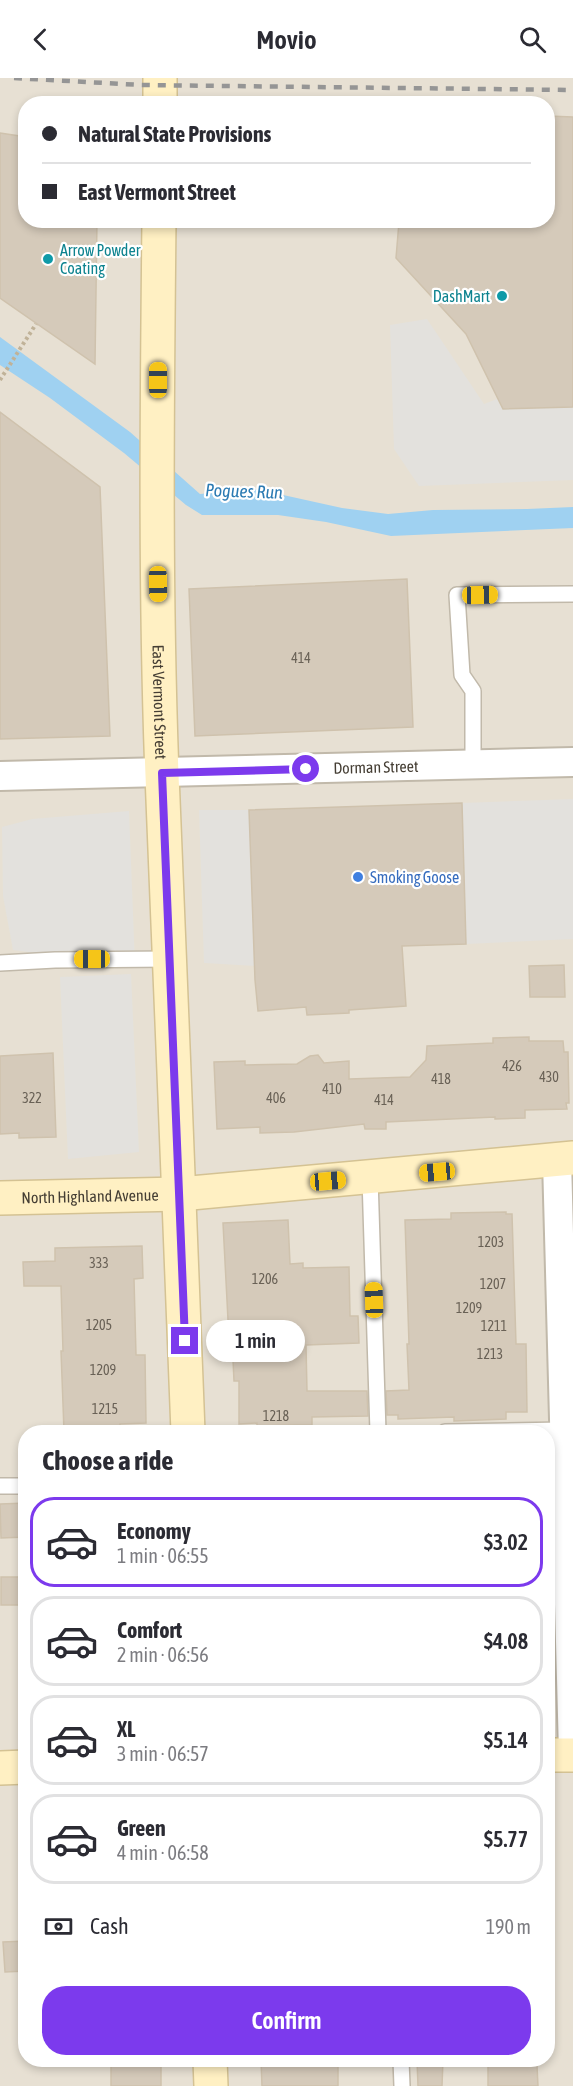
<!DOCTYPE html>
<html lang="en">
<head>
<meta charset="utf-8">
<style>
	body { margin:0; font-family:"Asap Condensed",sans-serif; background:#f7f7f7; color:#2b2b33; height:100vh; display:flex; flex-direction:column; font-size:22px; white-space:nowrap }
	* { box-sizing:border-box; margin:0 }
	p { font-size:20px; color:#7c7c81 }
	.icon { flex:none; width:33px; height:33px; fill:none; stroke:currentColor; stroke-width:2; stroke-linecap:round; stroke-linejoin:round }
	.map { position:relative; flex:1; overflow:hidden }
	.side { position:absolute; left:18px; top:1347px; width:537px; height:642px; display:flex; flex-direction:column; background:#fff; border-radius:24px; box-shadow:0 3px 9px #0003 }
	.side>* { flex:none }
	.banner { position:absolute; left:18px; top:18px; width:537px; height:132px; border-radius:24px; box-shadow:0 3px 9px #0003; display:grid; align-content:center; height:132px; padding:0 24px; background:#fff }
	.end { position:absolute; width:27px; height:27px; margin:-14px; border:8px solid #7c3aed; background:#fff; box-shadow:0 0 0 3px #fff }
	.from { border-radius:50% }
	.bubble { position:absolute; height:42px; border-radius:21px; background:#fff; box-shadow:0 3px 9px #0003; font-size:20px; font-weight:600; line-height:42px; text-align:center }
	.car { position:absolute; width:18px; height:36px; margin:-18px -9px; border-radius:8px; box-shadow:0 0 4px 2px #0007; background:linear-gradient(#f5c518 24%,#345 0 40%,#f5c518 0 76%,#345 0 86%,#f5c518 0) }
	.banner b { display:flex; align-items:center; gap:21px; height:57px; font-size:22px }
	.banner b+b { border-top:2px solid #e1e1e2 }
	.banner i { width:15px; height:15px; background:#2b2b33 }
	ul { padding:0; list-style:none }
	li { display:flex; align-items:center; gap:18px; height:90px; margin:0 12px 9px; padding:0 12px; border:3px solid #e1e1e2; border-radius:24px }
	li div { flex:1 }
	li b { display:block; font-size:22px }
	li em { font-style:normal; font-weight:600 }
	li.selected { border-color:#7c3aed }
	li>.icon { width:54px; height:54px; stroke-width:1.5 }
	h2 { padding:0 24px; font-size:27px; line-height:72px }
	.pay { display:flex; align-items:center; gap:15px; height:66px; padding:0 24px; font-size:22px }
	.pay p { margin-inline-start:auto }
	.button { display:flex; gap:12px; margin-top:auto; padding:12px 24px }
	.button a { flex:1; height:69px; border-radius:24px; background:#7c3aed; color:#fff; font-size:24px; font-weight:600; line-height:69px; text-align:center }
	header { display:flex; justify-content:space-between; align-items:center; height:78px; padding:0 24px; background:#fff; font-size:27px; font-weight:600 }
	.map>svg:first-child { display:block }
	.residential { fill:#e7e0d3; fill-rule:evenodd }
	.parking { fill:#e3e1dd }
	.water { fill:#9fd1f1 }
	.building { fill:#d5caba; stroke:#cfc2ad; stroke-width:1.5 }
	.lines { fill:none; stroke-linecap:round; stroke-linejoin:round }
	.lane-casing { stroke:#c1b9aa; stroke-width:18 }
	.street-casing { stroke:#c1b9aa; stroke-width:32 }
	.secondary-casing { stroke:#d4c293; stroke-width:36 }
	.path { stroke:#c0b298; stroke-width:4; stroke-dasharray:3 3; stroke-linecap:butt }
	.lane { stroke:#fff; stroke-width:15 }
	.street { stroke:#fff; stroke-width:28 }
	.secondary { stroke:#fff0c3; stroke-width:33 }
	.rail { stroke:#959595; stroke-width:4.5; stroke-dasharray:8 8; stroke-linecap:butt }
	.route { stroke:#7c3aed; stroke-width:8 }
	.culture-dot { fill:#0f9aa8; stroke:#fff; stroke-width:2 }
	.shop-dot { fill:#3f7fe0; stroke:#fff; stroke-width:2 }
	.labels { text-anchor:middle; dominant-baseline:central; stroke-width:4.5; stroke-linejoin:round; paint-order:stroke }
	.number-label { font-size:14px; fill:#696156 }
	.culture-label { font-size:16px; fill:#0d838f; stroke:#fff; text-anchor:start }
	.street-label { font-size:16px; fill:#453e34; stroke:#fff }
	.shop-label { font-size:16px; fill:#366cbe; stroke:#fff; text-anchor:start }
	.water-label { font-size:18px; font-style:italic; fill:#2c7bb3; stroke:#fff }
</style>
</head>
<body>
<header><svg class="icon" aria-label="back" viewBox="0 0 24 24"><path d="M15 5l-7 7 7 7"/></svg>Movio<svg class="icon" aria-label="search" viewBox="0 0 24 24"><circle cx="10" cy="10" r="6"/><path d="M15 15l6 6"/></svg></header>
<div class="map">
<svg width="573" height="2008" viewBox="0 0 573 2008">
	<rect width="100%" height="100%" fill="#f3eee5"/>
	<!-- residential -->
	<path class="residential" d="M0 0H573V2008H0ZM26 26H548V142H26ZM26 1354H548V1982H26Z"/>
	<!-- parking -->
	<g class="parking">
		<path d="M427 241 484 326 497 321 503 331 573 329V402L419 408 394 371 390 247Z"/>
		<path d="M573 721V861L466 866 462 725Z"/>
		<path d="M199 732H249L256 888 204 885Z"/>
		<path d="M129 733 135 888 13 872 3 818 2 749 32 741Z"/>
		<path d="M131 896 139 1074 68 1081 60 899Z"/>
	</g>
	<!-- water -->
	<path class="water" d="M0 259 130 354 200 416 256 411 342 430 388 436 433 432 527 431 573 429V450L391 458 326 444 278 437H202L186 427 124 375 50 320 0 287Z"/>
	<!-- building -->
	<g class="building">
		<path d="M548 38 573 39V329L503 331 466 256 396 180 399 144 548 142Z"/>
		<path d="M0 55 26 59V142H97L95 286 0 220Z"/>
		<path d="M0 334 100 409 110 658 0 661Z"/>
		<path d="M407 501 413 649 195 658 189 511Z"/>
		<path d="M462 725 466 866 402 868 406 928 349 932V935L307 937 306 929 258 933 255 902 249 732Z"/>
		<path d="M564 887 565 919H530L529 888Z"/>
		<path d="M529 959V963H563L564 974H568L569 1025H566L567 1031 525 1032V1040L495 1041V1039L386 1044V1051H365L364 1046 294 1054 260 1055V1049L217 1051 214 984 245 983V987L297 986 310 978 318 977 324 985 349 983V1001L410 999 426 982 427 968 493 965V960Z"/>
		<path d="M53 975 56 1059 19 1060V1055L0 1056V978Z"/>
		<path d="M506 1134V1136H512L516 1266H526L527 1334H506V1341L454 1343V1339L398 1341V1337H387L386 1313 409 1312 407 1266H409L405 1142 451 1141V1135Z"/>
		<path d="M288 1142 290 1186 303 1185V1190L349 1189 350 1238H358L359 1265 306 1267 307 1313H367L368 1338 312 1339V1347L257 1348V1345L239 1346V1303H234L232 1261H229L223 1145Z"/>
		<path d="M142 1168 143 1200 134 1201 136 1277H145L146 1345 120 1346V1351L64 1353 61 1273H63L61 1208H24L23 1184 55 1183V1170Z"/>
		<path d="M26 1425V1459L1 1460 0 1426Z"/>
		<rect x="1" y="1499" width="25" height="28"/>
		<path d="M26 1863V1893L5 1894 3 1864Z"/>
		<rect x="111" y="1982" width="50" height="26"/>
		<path d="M261 1982H338V2008H262Z"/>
		<path d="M417 1982H443L442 2008H418Z"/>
		<path d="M488 1982H535V1988H537L538 2008H488Z"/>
	</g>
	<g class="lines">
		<!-- lane casing -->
		<g class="lane-casing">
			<g id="lane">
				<path d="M473 686V613L462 597 457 517 573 516"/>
				<path d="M0 885 55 882 170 881"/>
				<path d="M370 1100 378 1354"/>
				<path d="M445 1354 563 1352"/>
				<path d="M0 1408H26"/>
				<path d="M401 1982 402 2008"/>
			</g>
		</g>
		<!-- street casing -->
		<g class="street-casing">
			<g id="street">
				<path id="s1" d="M0 698 573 684"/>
				<path d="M557 1082 573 1674"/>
			</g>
		</g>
		<!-- secondary casing -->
		<g class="secondary-casing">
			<g id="secondary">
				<path d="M160 26V0"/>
				<path id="s2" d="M159 142C157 327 155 512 162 697 170 916 181 1135 188 1354"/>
				<path id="s3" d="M0 1120 180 1116 573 1080"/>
				<path d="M548 1677H573"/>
				<path d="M0 1690 26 1689"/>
				<path d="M210 1982 211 2008"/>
			</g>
		</g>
		<!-- path -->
		<path class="path" d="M0 302 36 246"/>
		<!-- lane -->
		<use href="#lane" class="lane"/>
		<!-- street -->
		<use href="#street" class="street"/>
		<!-- secondary -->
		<use href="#secondary" class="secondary"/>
		<!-- rail -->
		<path class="rail" d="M14 0 141 7 573 12"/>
	</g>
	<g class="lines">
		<!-- route -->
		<path class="route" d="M185 1263 162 695 306 691"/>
	</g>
	<!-- markers -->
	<g class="culture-dot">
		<circle cx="48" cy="181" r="6"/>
		<circle cx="502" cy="218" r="6"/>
	</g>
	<circle class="shop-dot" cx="358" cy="799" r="6"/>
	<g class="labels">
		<!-- number labels -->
		<g class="number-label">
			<text x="301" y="580">414</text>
			<text x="512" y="988">426</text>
			<text x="549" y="999">430</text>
			<text x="441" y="1001">418</text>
			<text x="332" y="1011">410</text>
			<text x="32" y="1020">322</text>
			<text x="276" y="1020">406</text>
			<text x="384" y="1022">414</text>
			<text x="491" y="1164">1203</text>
			<text x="99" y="1185">333</text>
			<text x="265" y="1201">1206</text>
			<text x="493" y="1206">1207</text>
			<text x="469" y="1230">1209</text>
			<text x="99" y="1247">1205</text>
			<text x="494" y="1248">1211</text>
			<text x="490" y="1276">1213</text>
			<text x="103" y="1292">1209</text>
			<text x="105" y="1331">1215</text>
			<text x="276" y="1338">1218</text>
		</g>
		<!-- culture labels -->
		<g class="culture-label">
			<text x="60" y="172">Arrow Powder<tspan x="60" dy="18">Coating</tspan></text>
			<text x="490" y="218" text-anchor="end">DashMart</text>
		</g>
		<!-- street labels -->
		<g class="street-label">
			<text stroke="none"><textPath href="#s2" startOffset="482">East Vermont Street</textPath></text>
			<text stroke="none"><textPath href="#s1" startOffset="376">Dorman Street</textPath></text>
			<text stroke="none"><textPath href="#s3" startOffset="90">North Highland Avenue</textPath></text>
		</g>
		<!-- shop labels -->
		<g class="shop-label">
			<text x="370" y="799">Smoking Goose</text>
		</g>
		<!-- water labels -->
		<g class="water-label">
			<text transform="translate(244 413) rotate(2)">Pogues Run</text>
		</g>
	</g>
</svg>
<i class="end from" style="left:306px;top:691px"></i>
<i class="end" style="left:185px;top:1263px"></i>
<div class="bubble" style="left:206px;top:1242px;width:99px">1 min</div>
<i class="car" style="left:158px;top:302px;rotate:0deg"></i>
<i class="car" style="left:158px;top:506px;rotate:179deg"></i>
<i class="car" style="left:480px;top:517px;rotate:89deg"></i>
<i class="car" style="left:92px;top:881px;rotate:270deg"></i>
<i class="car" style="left:437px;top:1094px;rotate:265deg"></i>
<i class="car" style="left:328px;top:1103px;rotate:85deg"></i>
<i class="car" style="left:374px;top:1222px;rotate:358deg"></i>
<div class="banner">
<b><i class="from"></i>Natural State Provisions</b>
<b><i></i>East Vermont Street</b>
</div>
<section class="side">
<h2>Choose a ride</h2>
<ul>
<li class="selected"><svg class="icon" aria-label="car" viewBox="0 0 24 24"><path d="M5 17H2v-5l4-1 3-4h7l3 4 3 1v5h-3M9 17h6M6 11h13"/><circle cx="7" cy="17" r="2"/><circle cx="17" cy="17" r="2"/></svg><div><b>Economy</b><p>1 min · 06:55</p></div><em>$3.02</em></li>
<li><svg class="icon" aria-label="car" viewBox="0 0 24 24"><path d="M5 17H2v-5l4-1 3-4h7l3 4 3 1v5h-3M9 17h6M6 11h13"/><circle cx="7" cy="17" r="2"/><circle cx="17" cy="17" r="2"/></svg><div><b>Comfort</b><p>2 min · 06:56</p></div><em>$4.08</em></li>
<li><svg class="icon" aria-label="car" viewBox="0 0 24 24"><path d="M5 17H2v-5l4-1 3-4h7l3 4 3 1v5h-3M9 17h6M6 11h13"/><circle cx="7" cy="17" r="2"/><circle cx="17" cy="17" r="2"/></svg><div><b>XL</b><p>3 min · 06:57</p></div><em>$5.14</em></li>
<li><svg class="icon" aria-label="car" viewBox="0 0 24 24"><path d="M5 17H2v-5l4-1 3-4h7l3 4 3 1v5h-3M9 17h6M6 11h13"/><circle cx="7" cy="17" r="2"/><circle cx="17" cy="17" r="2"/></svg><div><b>Green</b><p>4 min · 06:58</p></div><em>$5.77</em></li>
</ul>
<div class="pay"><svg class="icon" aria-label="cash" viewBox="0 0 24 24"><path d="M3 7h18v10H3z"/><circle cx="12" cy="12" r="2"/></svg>Cash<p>190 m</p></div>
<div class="button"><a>Confirm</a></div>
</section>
</div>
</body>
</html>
